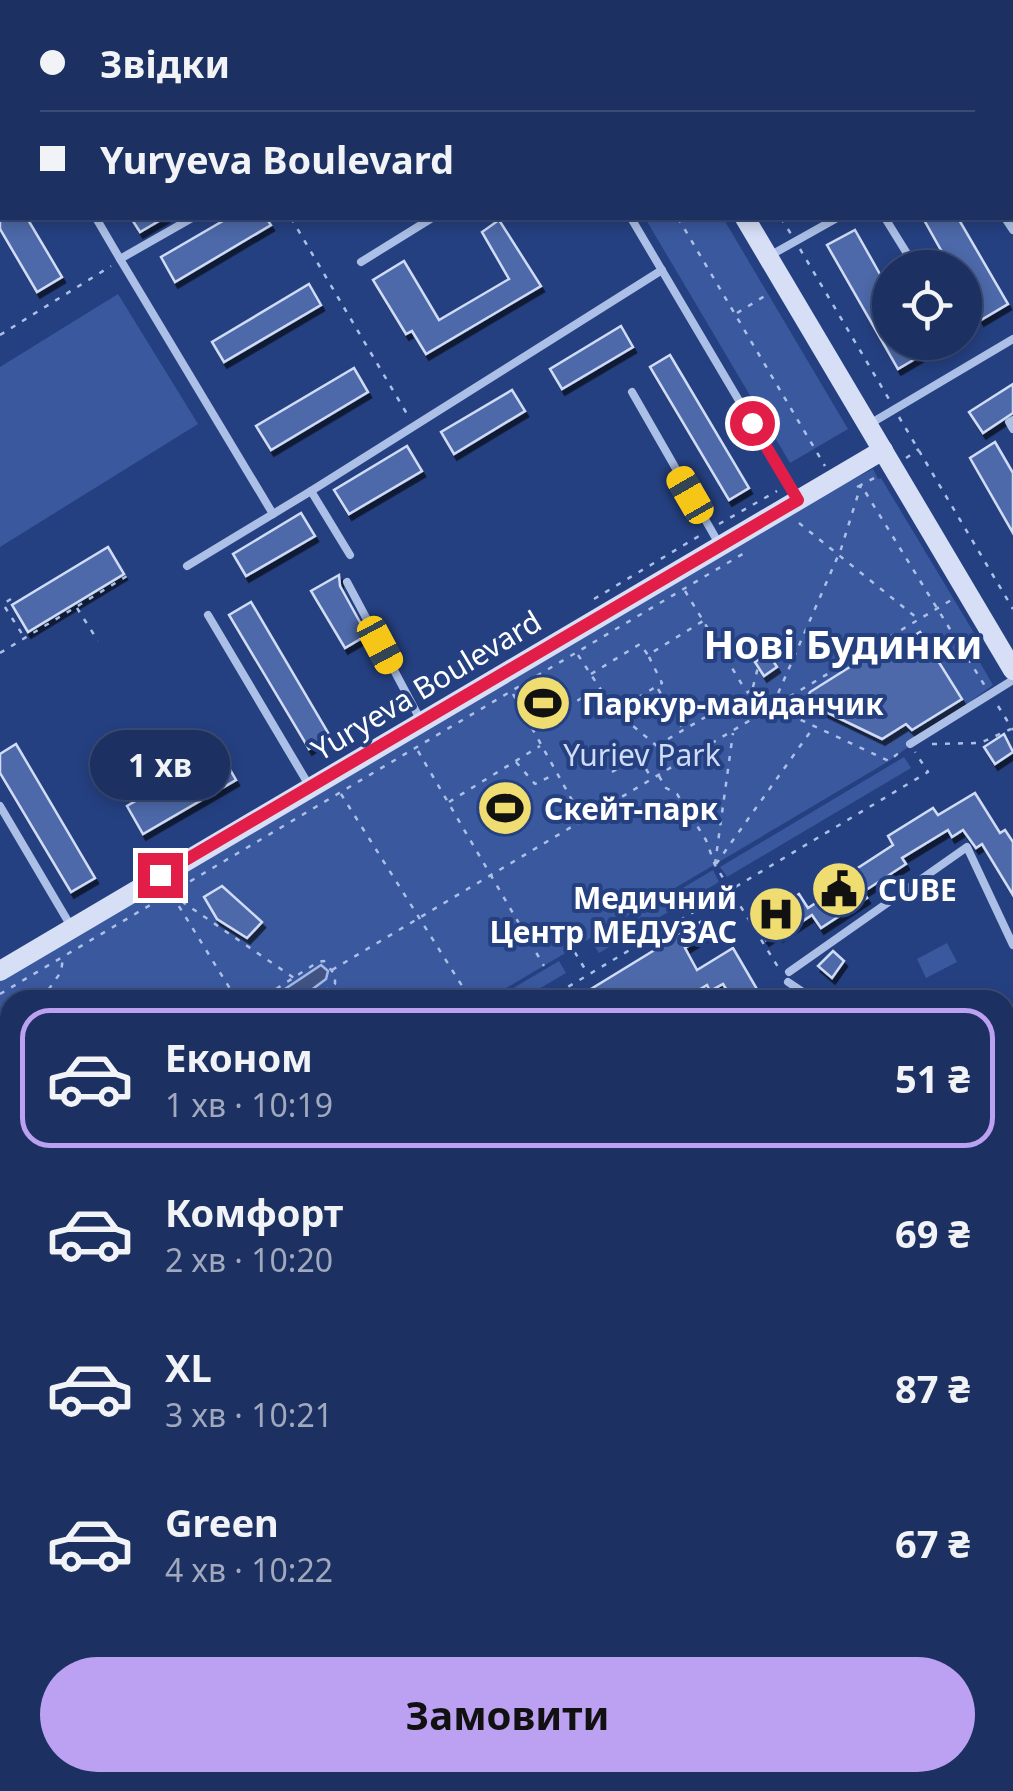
<!DOCTYPE html>
<html lang="uk">
<head>
<meta charset="utf-8">
<style>
	body { margin:0; font-family:"Noto Sans",sans-serif; background:#253867; color:#f1f3f6; height:100vh; display:flex; flex-direction:column; font-size:38px; white-space:nowrap }
	* { box-sizing:border-box; margin:0 }
	p { font-size:32px; color:#a0a9bd }
	.icon { flex:none; width:55px; height:55px; fill:none; stroke:currentColor; stroke-width:2; stroke-linecap:round; stroke-linejoin:round }
	.map { position:relative; flex:1; overflow:hidden }
	.drawer { position:absolute; left:0px; top:990px; width:1015px; height:802px; display:flex; flex-direction:column; background:#1c3061; border-radius:30px 30px 0 0; box-shadow:0 5px 15px #0003,0 0 0 2px #3a4b76 }
	.drawer>* { flex:none }
	.guide { position:absolute; left:0px; top:0px; width:1015px; height:220px; box-shadow:0 5px 15px #0003,0 0 0 2px #3a4b76; display:grid; align-content:center; height:220px; padding:0 40px; background:#1c3061 }
	.fabs { position:absolute; left:872px; top:250px; display:grid; gap:20px }
	.fabs a { display:grid; place-items:center; width:110px; height:110px; border-radius:50%; background:#1c3061; box-shadow:0 5px 15px #0003,0 0 0 2px #3a4b76; font-size:50px }
	.end { position:absolute; width:45px; height:45px; margin:-22px; border:12px solid #e11d48; background:#fff; box-shadow:0 0 0 5px #fff }
	.from { border-radius:50% }
	.bubble { position:absolute; height:70px; border-radius:35px; background:#1c3061; box-shadow:0 5px 15px #0003,0 0 0 2px #3a4b76; font-size:32px; font-weight:700; line-height:70px; text-align:center }
	.car { position:absolute; width:30px; height:60px; margin:-30px -15px; border-radius:12px; box-shadow:0 0 8px 2px #0007; background:linear-gradient(#f5c518 24%,#345 0 40%,#f5c518 0 76%,#345 0 86%,#f5c518 0) }
	.guide b { display:flex; align-items:center; gap:35px; height:95px; font-size:38px }
	.guide b+b { border-top:2px solid #3a4b76 }
	.guide i { width:25px; height:25px; background:#f1f3f6 }
	ul { padding:18px 0 0; list-style:none }
	li { display:flex; align-items:center; gap:30px; height:140px; margin:0 20px 15px; padding:0 20px; border:5px solid transparent; border-radius:30px }
	li div { flex:1 }
	li b { display:block; font-size:38px }
	li em { font-style:normal; font-weight:700 }
	li.active { border-color:#bca0f2 }
	li>.icon { width:90px; height:90px; stroke-width:1.5 }
	.action { display:flex; gap:20px; margin-top:auto; padding:20px 40px }
	.action a { flex:1; height:115px; border-radius:60px; background:#bca0f2; color:#111; font-size:40px; font-weight:700; line-height:115px; text-align:center }
	.map>svg:first-child { display:block }
	.green { fill:#3a589e }
	.water { fill:#405383; stroke:#a1b8e7; stroke-width:2.5 }
	.building { fill:#4d69a9; stroke:#d0dbf5; stroke-width:2.5; filter:url(#shadow) }
	.lines { fill:none; stroke-linecap:round; stroke-linejoin:round }
	.path { stroke:#acbfe6; stroke-width:2.5; stroke-dasharray:5 8; stroke-linecap:butt }
	.lane { stroke:#acbfe6; stroke-width:8 }
	.street { stroke:#acbfe6; stroke-width:10 }
	.secondary { stroke:#d6dff6; stroke-width:20 }
	.route { stroke:#e11d48; stroke-width:12 }
	.labels { text-anchor:middle; dominant-baseline:central; stroke-width:8; stroke-linejoin:round; paint-order:stroke }
	.street-label { font-size:30px; fill:#fff; stroke:#254081 }
	.poi-label { font-size:30px; font-weight:bold; fill:#fff; stroke:#254081; text-anchor:start }
	.park-label { font-size:30px; fill:#d0dbf5; stroke:#254081 }
	.district-label { font-size:40px; font-weight:bold; fill:#fff; stroke:#254081 }
</style>
</head>
<body>
<div class="map">
<svg width="1013" height="1791" viewBox="0 0 1013 1791">
	<defs>
		<filter id="shadow"><feDropShadow dx="3" dy="5.5" stdDeviation="0" flood-color="#0009"/></filter>
	</defs>
	<rect width="100%" height="100%" fill="#254081"/>
	<!-- green -->
	<g class="green">
		<path d="M645 218H723L848 429 790 463Z"/>
		<path d="M118 294 198 424 0 547V367Z"/>
		<path d="M873 469 878 479 881 478 983 648 975 654 993 685 889 761 486 1000H10V1284L0 1290V978L774 520Z"/>
		<path d="M904 757 911 768 727 877 720 867Z"/>
		<path d="M713 870 719 882 599 953 592 942Z"/>
		<path d="M947 943 957 962 926 978 917 959Z"/>
		<path d="M559 961 566 973 520 1000H493Z"/>
		<path d="M532 1783H769L755 1791H537Z"/>
	</g>
	<!-- water -->
	<path class="water" d="M321 965 328 971 326 979 298 1000H280L282 991Z"/>
	<!-- building -->
	<g class="building">
		<path d="M0 218H27L62 277 37 292 0 229Z"/>
		<path d="M131 218H164L140 232Z"/>
		<path d="M228 218H266L271 225 175 282 161 257Z"/>
		<path d="M923 218H958L1008 304 981 320 965 291V268H951Z"/>
		<path d="M499 220 541 286 426 354 412 331 406 334 373 280 404 261 439 320 509 279 482 232Z"/>
		<path d="M855 230 890 292V342H919L925 353 898 369 827 245Z"/>
		<path d="M309 284 321 305 224 362 212 342Z"/>
		<path d="M621 326 633 347 562 389 550 369Z"/>
		<path d="M670 355 749 488 729 500 650 367Z"/>
		<path d="M354 368 368 392 271 450 256 426Z"/>
		<path d="M1013 384V413L983 433 969 412Z"/>
		<path d="M512 390 525 411 454 454 441 432Z"/>
		<path d="M995 442 1013 473V533L970 458Z"/>
		<path d="M407 446 422 471 349 514 334 490Z"/>
		<path d="M301 513 315 536 246 576 233 554Z"/>
		<path d="M108 547 124 574 28 632 12 605Z"/>
		<path d="M339 575 340 586 367 635 345 648 311 591Z"/>
		<path d="M251 602 330 736 309 749 229 615Z"/>
		<path d="M920 632 962 699 912 730 906 724 882 739 805 702 810 692 877 650 881 656Z"/>
		<path d="M768 653 777 667 764 676 755 662Z"/>
		<path d="M1004 734 1013 752 995 764 984 747Z"/>
		<path d="M16 744 95 878 71 892 0 773V754Z"/>
		<path d="M220 752 236 780 143 834 127 806Z"/>
		<path d="M975 793 1000 833 1005 830 1013 842V895L982 844 976 848 963 830 952 837 948 830 902 858 906 864 863 892 867 898 821 928 812 915 780 936 777 933 766 940 755 923 799 894 808 908 854 878 850 873 893 845 888 836 933 808 938 815Z"/>
		<path d="M222 886 262 922 247 938 217 919 204 897Z"/>
		<path d="M702 921 709 933 685 948 697 970 733 948 758 991 767 1000H733L723 984 710 991 707 985 682 1000H573Z"/>
		<path d="M833 951 844 961 832 978 818 966Z"/>
	</g>
	<g class="lines">
		<!-- path -->
		<g class="path">
			<path d="M548 0 550 2"/>
			<path d="M652 0 654 2"/>
			<path d="M981 0 983 2"/>
			<path d="M892 2 893 0"/>
			<path d="M1012 43 1013 42"/>
			<path d="M1012 56 1013 57"/>
			<path d="M291 218 407 414"/>
			<path d="M678 218 825 466"/>
			<path d="M781 218 791 234"/>
			<path d="M800 249 890 401"/>
			<path d="M737 313 768 294"/>
			<path d="M0 335 111 266"/>
			<path d="M899 417 1013 609"/>
			<path d="M906 458 919 449"/>
			<path d="M857 487 861 485 985 686"/>
			<path d="M799 523 917 618"/>
			<path d="M719 524 777 491"/>
			<path d="M685 591 746 691"/>
			<path d="M11 599 3 604 24 637"/>
			<path d="M594 599 699 536"/>
			<path d="M77 608 98 641"/>
			<path d="M0 653 132 573"/>
			<path d="M578 655 615 711 657 746"/>
			<path d="M591 674 640 644 648 655 703 621"/>
			<path d="M753 687 758 667"/>
			<path d="M658 689 683 729"/>
			<path d="M513 694 582 818"/>
			<path d="M773 705 841 549 861 485 878 476"/>
			<path d="M998 706 1013 730"/>
			<path d="M616 711 662 683 648 655"/>
			<path d="M533 728 598 688"/>
			<path d="M932 744 980 743 1011 729"/>
			<path d="M418 751 544 966"/>
			<path d="M639 758 651 777"/>
			<path d="M516 762 535 784 555 774"/>
			<path d="M612 772 753 689 773 707 889 761 901 751"/>
			<path d="M659 776 666 788 677 794 706 840 715 865 778 967"/>
			<path d="M341 794 471 1000"/>
			<path d="M449 802 540 746"/>
			<path d="M715 864 733 733"/>
			<path d="M716 864 813 728"/>
			<path d="M171 894 294 978"/>
			<path d="M172 895 237 1000"/>
			<path d="M568 941 588 974"/>
			<path d="M332 970 953 599"/>
			<path d="M0 994 746 552"/>
			<path d="M41 1000 61 972 63 958"/>
			<path d="M274 1000 273 991 318 962 324 961 335 975V984L310 1000"/>
			<path d="M546 1000 928 772 915 752"/>
			<path d="M0 1069 10 1050"/>
			<path d="M0 1144 10 1161"/>
			<path d="M0 1159 10 1153"/>
			<path d="M0 1237 10 1239"/>
			<path d="M1005 1241H1013"/>
			<path d="M0 1322 10 1315"/>
			<path d="M1005 1439 1013 1433"/>
			<path d="M1005 1646 1013 1641"/>
			<path d="M220 1782 224 1791"/>
			<path d="M440 1782 444 1791"/>
			<path d="M520 1782 525 1791"/>
			<path d="M0 1785 3 1791"/>
			<path d="M400 1791 413 1782"/>
			<path d="M609 1791 612 1782"/>
			<path d="M773 1791 786 1782"/>
		</g>
		<!-- lane -->
		<g class="lane">
			<path d="M500 0 502 2"/>
			<path d="M726 0 727 2"/>
			<path d="M235 2 239 0"/>
			<path d="M809 2 813 0"/>
			<path d="M1012 120H1013"/>
			<path d="M0 144 2 143"/>
			<path d="M96 218 120 259"/>
			<path d="M192 218 120 259 273 514"/>
			<path d="M631 218 796 497"/>
			<path d="M885 218 916 268"/>
			<path d="M1005 218 1013 230"/>
			<path d="M771 255 837 218"/>
			<path d="M361 262 432 218"/>
			<path d="M632 392 718 542"/>
			<path d="M1013 420 1009 422 1013 429"/>
			<path d="M868 425 1013 339"/>
			<path d="M311 491 350 555"/>
			<path d="M187 566 311 491 662 270"/>
			<path d="M347 582 420 719"/>
			<path d="M208 615 310 787"/>
			<path d="M910 744 1013 680"/>
			<path d="M0 806 72 928"/>
			<path d="M789 972 967 847 1013 945"/>
			<path d="M788 982 815 1000"/>
			<path d="M1005 1112 1013 1107"/>
			<path d="M3 1404 10 1415"/>
			<path d="M2 1556 10 1570"/>
			<path d="M1005 1772 1013 1786"/>
			<path d="M133 1782 137 1791"/>
			<path d="M831 1782 836 1791"/>
		</g>
		<!-- street -->
		<g class="street">
			<path d="M1005 1216 1013 1213"/>
			<path d="M0 1434 10 1429"/>
		</g>
		<!-- secondary -->
		<g class="secondary">
			<path d="M617 0 618 2"/>
			<path d="M745 218 1013 670"/>
			<path d="M0 971 883 450"/>
		</g>
	</g>
	<g class="lines">
		<!-- route -->
		<path class="route" d="M160 875 798 500 752 423"/>
	</g>
	<!-- icons -->
	<defs>
		<g id="stadium-disc" transform="scale(2.875)"><circle r="9.5" fill="#f0dd71" stroke="#254081"/><path d="M0-5a6.5 5 0 1 0 0 10a6.5 5 0 1 0 0-10ZM-3.5-1.8h7v3.6h-7Z" fill="#111"/></g>
		<g id="civic-disc" transform="scale(2.875)"><circle r="9.5" fill="#f0dd71" stroke="#254081"/><path d="M-.6-6.5H3V-4.5H.6V-3L4-1V1h2V6H-6V1h2V-1L-.6-3ZM-1.2 2.5V6h2.4V2.5Z" fill="#111"/></g>
		<g id="hospital-disc" transform="scale(2.875)"><circle r="9.5" fill="#f0dd71" stroke="#254081"/><path d="M-5-5h3v3.5h4V-5h3V5h-3V1.5h-4V5h-3Z" fill="#111"/></g>
	</defs>
	<g fill-rule="evenodd">
		<use href="#stadium-disc" x="543" y="703"/>
		<use href="#stadium-disc" x="505" y="808"/>
		<use href="#civic-disc" x="839" y="889"/>
		<use href="#hospital-disc" x="776" y="914"/>
	</g>
	<g class="labels">
		<!-- street labels -->
		<g class="street-label">
			<text transform="translate(426 685) rotate(-31)">Yuryeva Boulevard</text>
		</g>
		<!-- poi labels -->
		<g class="poi-label">
			<text x="582" y="703">Паркур-майданчик</text>
			<text x="544" y="808">Скейт-парк</text>
			<text x="878" y="889">CUBE</text>
			<text x="737" y="897" text-anchor="end">Медичний<tspan x="737" dy="34">Центр МЕДУЗАС</tspan></text>
		</g>
		<!-- park labels -->
		<g class="park-label">
			<text x="642" y="754">Yuriev Park</text>
		</g>
		<!-- district labels -->
		<g class="district-label">
			<text x="843" y="643">Нові Будинки</text>
		</g>
	</g>
</svg>
<div class="fabs">
<a><svg class="icon" aria-label="locate" viewBox="0 0 24 24"><circle cx="12" cy="12" r="6"/><path d="M12 2v4M12 18v4M2 12h4M18 12h4"/></svg></a>
</div>
<i class="end from" style="left:752px;top:423px"></i>
<i class="end" style="left:160px;top:875px"></i>
<div class="bubble" style="left:90px;top:730px;width:140px">1 хв</div>
<i class="car" style="left:690px;top:495px;rotate:330deg"></i>
<i class="car" style="left:380px;top:645px;rotate:152deg"></i>
<div class="guide">
<b><i class="from"></i>Звідки</b>
<b><i></i>Yuryeva Boulevard</b>
</div>
<section class="drawer">
<ul>
<li class="active"><svg class="icon" aria-label="car" viewBox="0 0 24 24"><path d="M5 17H2v-5l4-1 3-4h7l3 4 3 1v5h-3M9 17h6M6 11h13"/><circle cx="7" cy="17" r="2"/><circle cx="17" cy="17" r="2"/></svg><div><b>Економ</b><p>1 хв · 10:19</p></div><em>51 ₴</em></li>
<li><svg class="icon" aria-label="car" viewBox="0 0 24 24"><path d="M5 17H2v-5l4-1 3-4h7l3 4 3 1v5h-3M9 17h6M6 11h13"/><circle cx="7" cy="17" r="2"/><circle cx="17" cy="17" r="2"/></svg><div><b>Комфорт</b><p>2 хв · 10:20</p></div><em>69 ₴</em></li>
<li><svg class="icon" aria-label="car" viewBox="0 0 24 24"><path d="M5 17H2v-5l4-1 3-4h7l3 4 3 1v5h-3M9 17h6M6 11h13"/><circle cx="7" cy="17" r="2"/><circle cx="17" cy="17" r="2"/></svg><div><b>XL</b><p>3 хв · 10:21</p></div><em>87 ₴</em></li>
<li><svg class="icon" aria-label="car" viewBox="0 0 24 24"><path d="M5 17H2v-5l4-1 3-4h7l3 4 3 1v5h-3M9 17h6M6 11h13"/><circle cx="7" cy="17" r="2"/><circle cx="17" cy="17" r="2"/></svg><div><b>Green</b><p>4 хв · 10:22</p></div><em>67 ₴</em></li>
</ul>
<div class="action"><a>Замовити</a></div>
</section>
</div>
</body>
</html>
